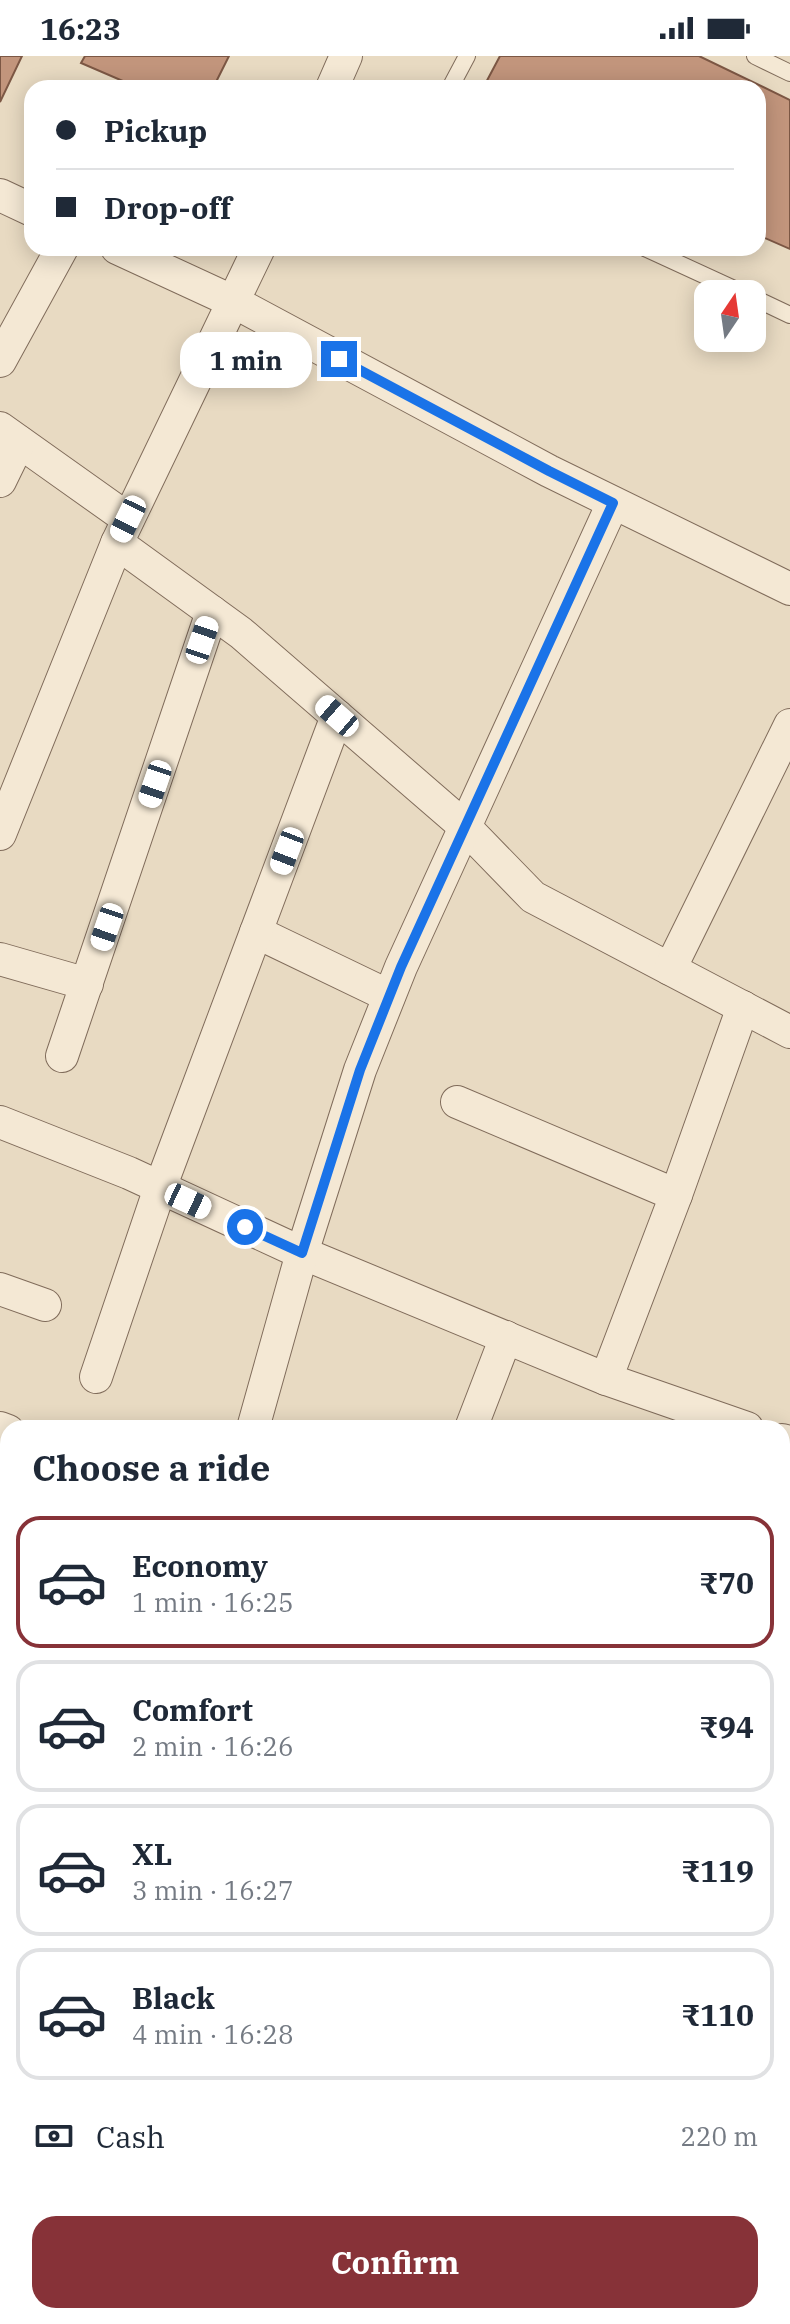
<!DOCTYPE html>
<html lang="en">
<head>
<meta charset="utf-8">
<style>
	body { margin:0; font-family:"IBM Plex Serif",serif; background:#f6f6f7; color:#1f2937; height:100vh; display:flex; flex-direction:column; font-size:30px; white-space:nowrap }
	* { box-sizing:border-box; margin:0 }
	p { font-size:26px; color:#747a83 }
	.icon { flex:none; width:44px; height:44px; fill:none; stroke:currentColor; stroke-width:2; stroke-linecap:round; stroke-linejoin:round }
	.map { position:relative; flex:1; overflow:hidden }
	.details { position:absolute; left:0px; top:1364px; width:790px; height:904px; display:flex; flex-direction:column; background:#fff; border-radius:24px 24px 0 0; box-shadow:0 4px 20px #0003 }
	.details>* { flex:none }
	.guide { position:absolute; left:24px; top:24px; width:742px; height:176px; border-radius:24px; box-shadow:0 4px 20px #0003; display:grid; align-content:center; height:176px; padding:0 32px; background:#fff }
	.needle { width:52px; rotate:13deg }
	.fabs { position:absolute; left:694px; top:224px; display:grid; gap:16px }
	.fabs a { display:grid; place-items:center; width:72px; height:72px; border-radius:16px; background:#fff; box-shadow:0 4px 20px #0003; font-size:40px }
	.end { position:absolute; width:36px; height:36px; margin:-18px; border:10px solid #1a73e8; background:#fff; box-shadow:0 0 0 4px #fff }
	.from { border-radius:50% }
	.bubble { position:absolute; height:56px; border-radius:24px; background:#fff; box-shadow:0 4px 20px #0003; font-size:26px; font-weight:800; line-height:56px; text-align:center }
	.car { position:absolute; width:24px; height:48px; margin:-24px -12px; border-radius:10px; box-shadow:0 0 6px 2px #0007; background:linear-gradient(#fff 24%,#345 0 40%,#fff 0 76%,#345 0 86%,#fff 0) }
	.guide b { display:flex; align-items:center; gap:28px; height:76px; font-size:30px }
	.guide b+b { border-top:2px solid #e0e1e3 }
	.guide i { width:20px; height:20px; background:#1f2937 }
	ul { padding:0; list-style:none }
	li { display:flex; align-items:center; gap:24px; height:132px; margin:0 16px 12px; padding:0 16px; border:4px solid #e0e1e3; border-radius:24px }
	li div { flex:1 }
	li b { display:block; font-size:30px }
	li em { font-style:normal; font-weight:800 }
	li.selected { border-color:#873238 }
	li>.icon { width:72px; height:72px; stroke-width:1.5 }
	h2 { padding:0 32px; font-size:36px; line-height:96px }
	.pay { display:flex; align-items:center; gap:20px; height:88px; padding:0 32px; font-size:30px }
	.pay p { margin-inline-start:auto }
	.primary-button { display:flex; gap:16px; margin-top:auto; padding:16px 32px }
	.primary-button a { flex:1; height:92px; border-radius:24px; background:#873238; color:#fff; font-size:32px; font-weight:800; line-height:92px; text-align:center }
	.status { display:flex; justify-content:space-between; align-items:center; height:56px; padding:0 40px; background:#fff; direction:ltr }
	.status svg { height:22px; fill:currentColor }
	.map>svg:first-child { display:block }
	.building { fill:#c2957c; stroke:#7c5744; stroke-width:2 }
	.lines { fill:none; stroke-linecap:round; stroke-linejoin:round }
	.lane-casing { stroke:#806c5b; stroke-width:18 }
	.street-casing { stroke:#806c5b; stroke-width:34 }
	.lane { stroke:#f4e8d4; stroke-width:16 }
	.street { stroke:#f4e8d4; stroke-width:32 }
	.route { stroke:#1a73e8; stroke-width:10 }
</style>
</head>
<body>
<div class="status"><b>16:23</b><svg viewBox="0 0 49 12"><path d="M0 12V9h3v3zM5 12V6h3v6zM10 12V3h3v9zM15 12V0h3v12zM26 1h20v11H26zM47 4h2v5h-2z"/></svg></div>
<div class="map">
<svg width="790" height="2268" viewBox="0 0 790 2268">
	<rect width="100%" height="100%" fill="#e8dac2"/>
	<!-- building -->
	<g class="building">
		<path d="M0 0H22L0 46Z"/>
		<path d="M85 0H229L213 32H139L81 7Z"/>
		<path d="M500 0H699L790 44V193L758 179V32H483Z"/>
	</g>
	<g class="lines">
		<!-- lane casing -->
		<g class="lane-casing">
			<g id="lane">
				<path d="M755 0 790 17"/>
				<path d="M450 32 467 0"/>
				<path d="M645 192 745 238"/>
				<path d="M752 241 790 259"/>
			</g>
		</g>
		<!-- street casing -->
		<g class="street-casing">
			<g id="street">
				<path d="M332 32 346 0"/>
				<path d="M0 139 32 154"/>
				<path d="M117 192 234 246 549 415 790 533"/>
				<path d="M259 192 117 487 241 577 464 770 533 841 790 976"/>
				<path d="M0 305 62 192"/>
				<path d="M0 372 128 463"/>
				<path d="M0 425 19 386"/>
				<path d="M0 778 117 487"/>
				<path d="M256 876 389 940"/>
				<path d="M0 903 87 928"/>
				<path d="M670 913 790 669"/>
				<path d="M62 1000 212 556"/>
				<path d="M457 1046 676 1139"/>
				<path d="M0 1066 129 1117 302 1197 606 1323 747 1372"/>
				<path d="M0 1233 45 1249"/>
				<path d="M96 1321 160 1132 337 660"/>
				<path d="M606 1323 676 1139 743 951"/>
				<path d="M0 1372 8 1375"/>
				<path d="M253 1372 302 1197 360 1014 401 911 613 447"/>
				<path d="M471 1372 506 1281"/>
				<path d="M782 1384 790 1386"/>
				<path d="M782 1552 790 1555"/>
				<path d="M782 1742 790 1745"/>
				<path d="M0 1861 8 1836"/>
				<path d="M782 1947 790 1925"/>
				<path d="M782 2082 790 2086"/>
				<path d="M0 2149 8 2153"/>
				<path d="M782 2200 790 2204"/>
				<path d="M270 2260 290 2268"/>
				<path d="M419 2268 423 2260"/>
				<path d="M543 2268 546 2260"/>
			</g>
		</g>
		<!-- lane -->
		<use href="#lane" class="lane"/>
		<!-- street -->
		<use href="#street" class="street"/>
	</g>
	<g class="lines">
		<!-- route -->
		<path class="route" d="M245 1171 302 1197 360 1014 401 911 613 447 549 415 339 303"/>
	</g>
</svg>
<div class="fabs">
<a><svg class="needle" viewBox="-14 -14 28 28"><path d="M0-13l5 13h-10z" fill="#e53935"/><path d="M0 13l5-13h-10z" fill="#747a83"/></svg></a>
</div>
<i class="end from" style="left:245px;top:1171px"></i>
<i class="end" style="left:339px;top:303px"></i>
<div class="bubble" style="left:180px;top:276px;width:132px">1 min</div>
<i class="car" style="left:128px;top:463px;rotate:206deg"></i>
<i class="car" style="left:202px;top:584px;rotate:19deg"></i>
<i class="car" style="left:337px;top:660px;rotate:311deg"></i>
<i class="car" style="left:155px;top:728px;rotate:199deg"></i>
<i class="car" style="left:287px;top:795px;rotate:201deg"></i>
<i class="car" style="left:107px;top:871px;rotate:199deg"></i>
<i class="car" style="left:188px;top:1145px;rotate:115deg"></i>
<div class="guide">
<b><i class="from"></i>Pickup</b>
<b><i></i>Drop-off</b>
</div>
<section class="details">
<h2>Choose a ride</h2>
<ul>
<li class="selected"><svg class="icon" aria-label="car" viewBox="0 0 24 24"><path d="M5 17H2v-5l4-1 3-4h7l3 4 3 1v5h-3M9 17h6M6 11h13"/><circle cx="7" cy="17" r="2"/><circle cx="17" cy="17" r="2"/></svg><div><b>Economy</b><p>1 min · 16:25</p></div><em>₹70</em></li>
<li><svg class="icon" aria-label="car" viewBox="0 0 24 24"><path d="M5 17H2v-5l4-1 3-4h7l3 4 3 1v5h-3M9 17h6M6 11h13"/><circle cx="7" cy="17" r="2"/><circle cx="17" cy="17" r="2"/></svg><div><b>Comfort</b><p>2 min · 16:26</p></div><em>₹94</em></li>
<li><svg class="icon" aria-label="car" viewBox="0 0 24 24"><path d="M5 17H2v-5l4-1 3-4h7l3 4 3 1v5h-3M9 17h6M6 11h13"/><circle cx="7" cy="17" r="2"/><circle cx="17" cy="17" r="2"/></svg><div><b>XL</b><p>3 min · 16:27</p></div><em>₹119</em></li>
<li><svg class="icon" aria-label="car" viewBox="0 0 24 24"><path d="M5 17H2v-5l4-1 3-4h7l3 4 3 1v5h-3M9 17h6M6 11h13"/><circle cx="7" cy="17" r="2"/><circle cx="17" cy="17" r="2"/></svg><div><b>Black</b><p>4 min · 16:28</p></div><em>₹110</em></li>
</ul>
<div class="pay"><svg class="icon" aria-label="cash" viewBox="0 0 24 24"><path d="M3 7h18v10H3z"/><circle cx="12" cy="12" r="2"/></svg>Cash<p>220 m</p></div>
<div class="primary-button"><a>Confirm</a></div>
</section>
</div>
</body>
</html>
